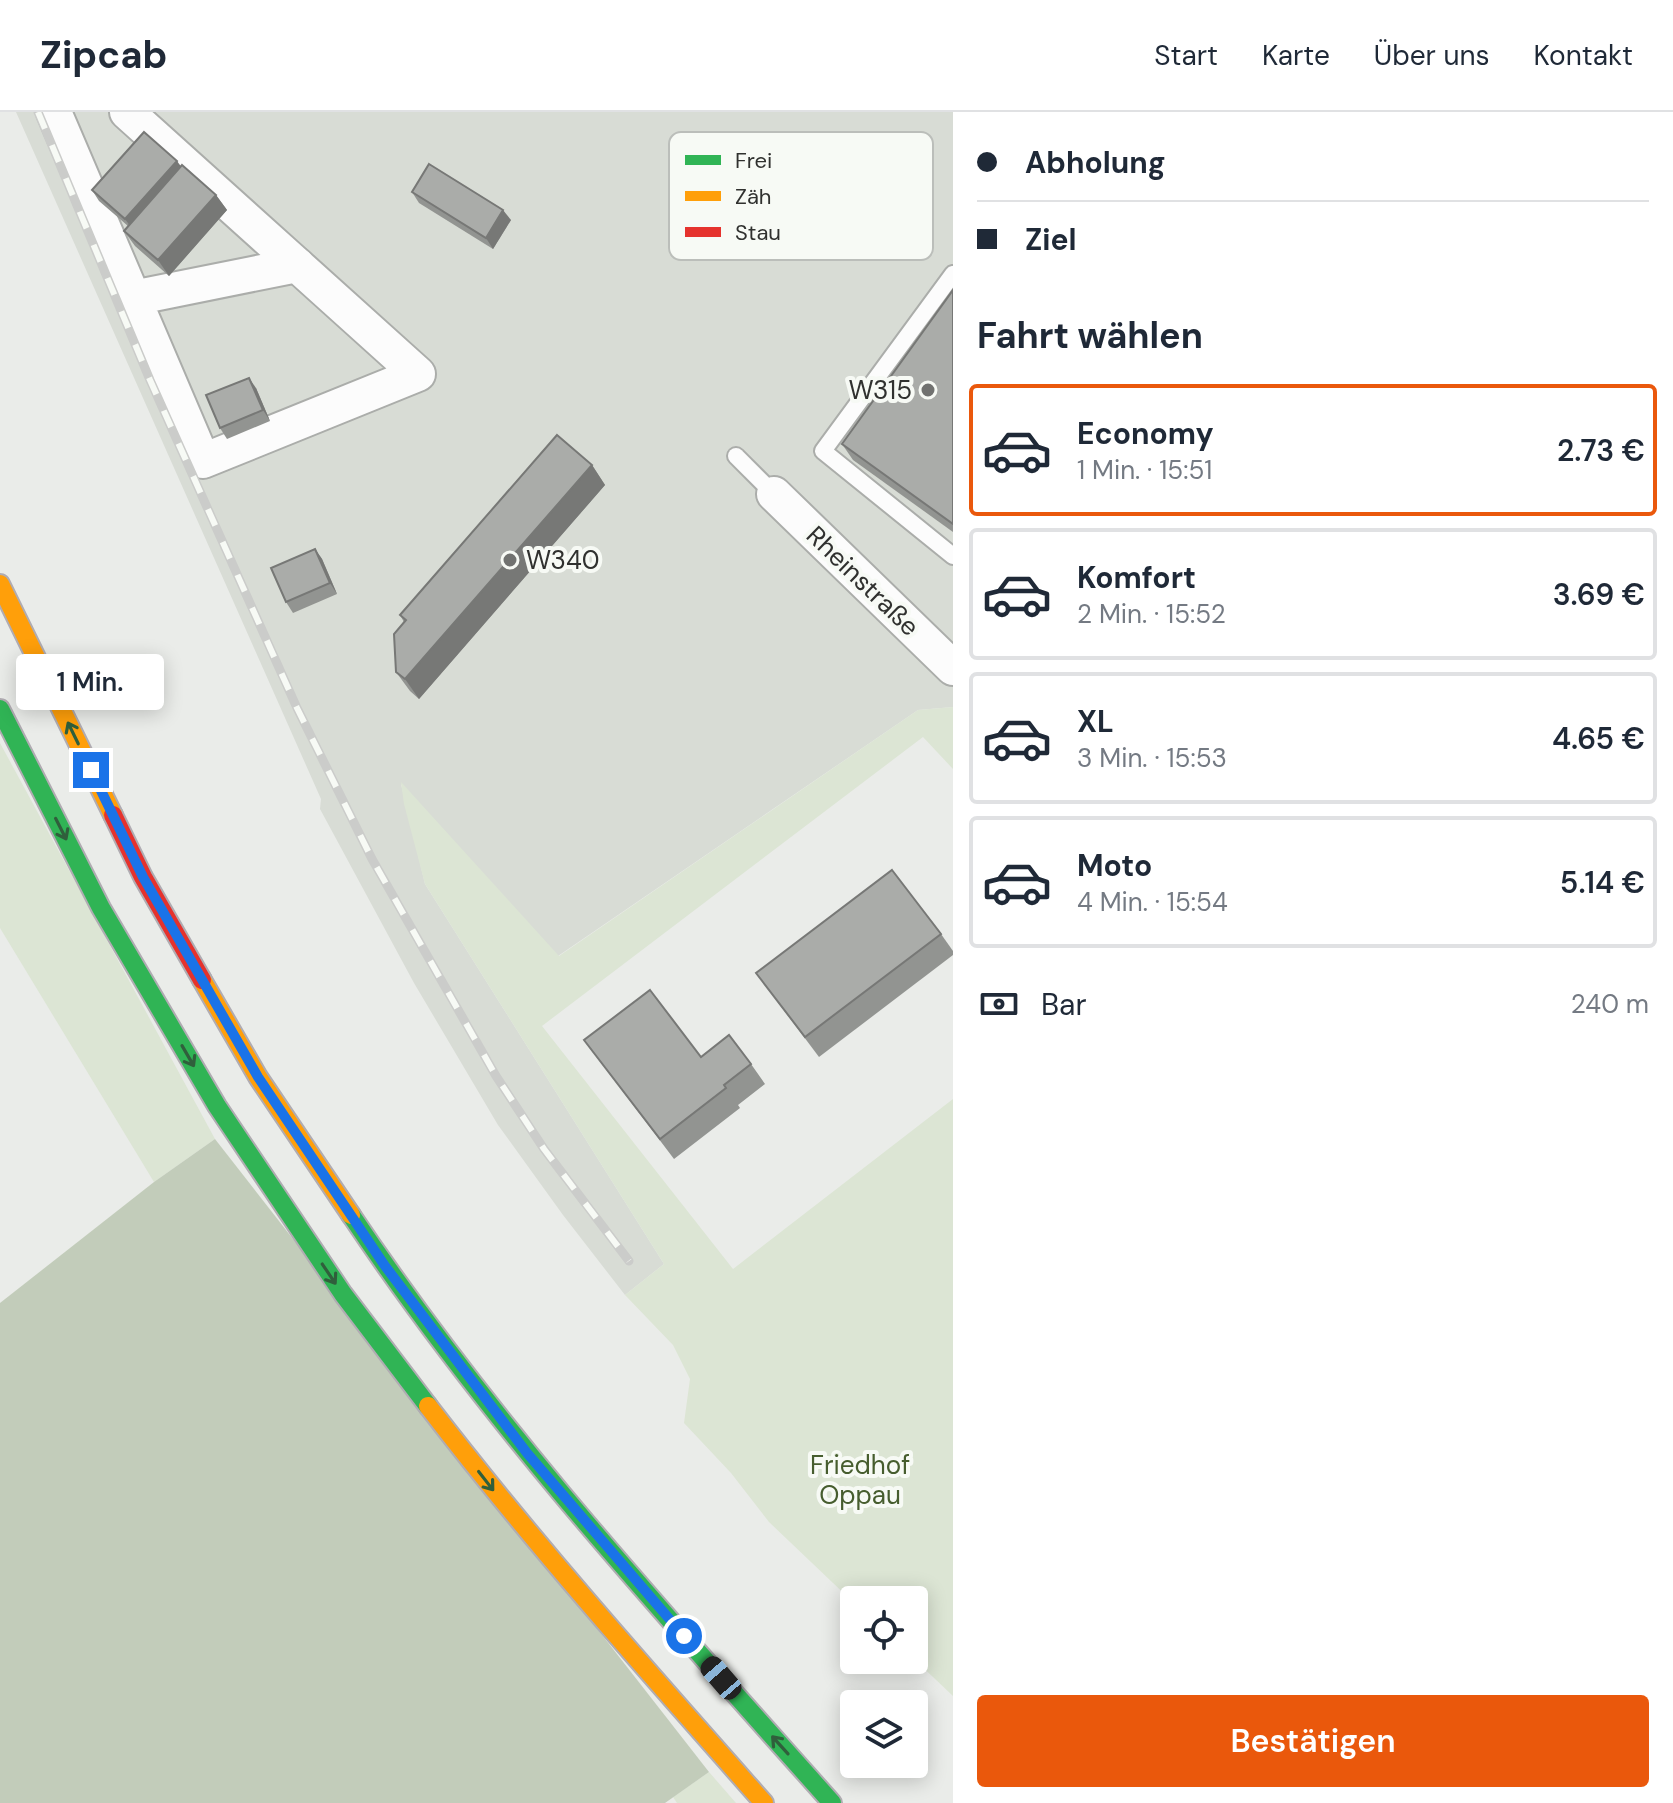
<!DOCTYPE html>
<html lang="de">
<head>
<meta charset="utf-8">
<style>
	body { margin:0; font-family:"DM Sans",sans-serif; background:#f6f6f7; color:#1f2937; height:100vh; display:flex; flex-direction:column; font-size:30px; white-space:nowrap }
	* { box-sizing:border-box; margin:0 }
	p { font-size:26px; color:#747a83 }
	.icon { flex:none; width:44px; height:44px; fill:none; stroke:currentColor; stroke-width:2; stroke-linecap:round; stroke-linejoin:round }
	.map { position:relative; flex:1; overflow:hidden }
	.details { display:flex; flex-direction:column; background:#fff; width:720px }
	.details>* { flex:none }
	.top-card { display:grid; align-content:center; height:176px; padding:0 24px; background:#fff }
	.buttons { position:absolute; left:840px; top:1474px; display:grid; gap:16px }
	.buttons a { display:grid; place-items:center; width:88px; height:88px; border-radius:8px; background:#fff; box-shadow:0 4px 20px #0003; font-size:40px }
	.end { position:absolute; width:36px; height:36px; margin:-18px; border:10px solid #1a73e8; background:#fff; box-shadow:0 0 0 4px #fff }
	.from { border-radius:50% }
	.bubble { position:absolute; height:56px; border-radius:8px; background:#fff; box-shadow:0 4px 20px #0003; font-size:26px; font-weight:600; line-height:56px; text-align:center }
	.car { position:absolute; width:24px; height:48px; margin:-24px -12px; border-radius:10px; box-shadow:0 0 6px 2px #0007; background:linear-gradient(#222 24%,#8ab4d8 0 40%,#222 0 76%,#8ab4d8 0 86%,#222 0) }
	.top-card b { display:flex; align-items:center; gap:28px; height:76px; font-size:30px }
	.top-card b+b { border-top:2px solid #e0e1e3 }
	.top-card i { width:20px; height:20px; background:#1f2937 }
	ul { padding:0; list-style:none }
	li { display:flex; align-items:center; gap:24px; height:132px; margin:0 16px 12px; padding:0 8px; border:4px solid #e0e1e3; border-radius:8px }
	li div { flex:1 }
	li b { display:block; font-size:30px }
	li em { font-style:normal; font-weight:600 }
	li.active { border-color:#ea580c }
	li>.icon { width:72px; height:72px; stroke-width:1.5 }
	h2 { padding:0 24px; font-size:36px; line-height:96px }
	.pay { display:flex; align-items:center; gap:20px; height:88px; padding:0 24px; font-size:30px }
	.pay p { margin-inline-start:auto }
	.action { display:flex; gap:16px; margin-top:auto; padding:16px 24px }
	.action a { flex:1; height:92px; border-radius:8px; background:#ea580c; color:#fff; font-size:32px; font-weight:600; line-height:92px; text-align:center }
	header { display:flex; align-items:center; gap:48px; box-sizing:border-box; height:112px; padding:0 40px; background:#fff; border-bottom:2px solid #e0e1e3 }
	header strong { font-size:38px }
	nav { display:flex; gap:44px; margin-inline-start:auto; font-size:28px }
	main { display:flex; flex:1; min-height:0 }
	.map>svg:first-child { display:block }
	.built { fill:#d8dcd5 }
	.green { fill:#dce5d4 }
	.forest { fill:#c2ccba }
	.lines { fill:none; stroke-linecap:round; stroke-linejoin:round }
	.lane-casing { stroke:#abadaa; stroke-width:20 }
	.street-casing { stroke:#abadaa; stroke-width:38 }
	.fast-casing { stroke:#b0acb2; stroke-width:22 }
	.slow-casing { stroke:#b0acb2; stroke-width:22 }
	.jam-casing { stroke:#b0acb2; stroke-width:22 }
	.lane { stroke:#fcfcfc; stroke-width:16 }
	.street { stroke:#fcfcfc; stroke-width:34 }
	.fast { stroke:#30b455; stroke-width:18 }
	.slow { stroke:#ff9f0a; stroke-width:18 }
	.jam { stroke:#e5322d; stroke-width:18 }
	.rail-casing { stroke:#cbccca; stroke-width:9 }
	.rail { stroke:#f7faf5; stroke-width:6; stroke-dasharray:18; stroke-linecap:butt }
	.wall { fill:#929491 }
	.shaded-wall { fill:#777876 }
	.building { fill:#aaaca9; stroke:#777876; stroke-width:2 }
	.oneway { stroke:#305f3c }
	.route { stroke:#1a73e8; stroke-width:10 }
	.poi-dot { fill:#717270; stroke:#f7faf5; stroke-width:3 }
	.labels { text-anchor:middle; dominant-baseline:central; stroke-width:8; stroke-linejoin:round; paint-order:stroke }
	.poi-label { font-size:26px; fill:#30312f; stroke:#f7faf5; text-anchor:end }
	.street-label { font-size:26px; fill:#30312f; stroke:#f7faf5 }
	.park-label { font-size:26px; fill:#465d2e; stroke:#f7faf5 }
	.key { fill:#f7faf5; stroke:#bbbeba; stroke-width:2 }
	.key-label { font-size:22px; fill:#30312f }
</style>
</head>
<body>
<header>
<strong>Zipcab</strong>
<nav><a>Start</a><a>Karte</a><a>Über uns</a><a>Kontakt</a></nav>
</header>
<main>
<div class="map">
<svg width="953" height="1691" viewBox="0 0 953 1691">
	<rect width="100%" height="100%" fill="#eaece9"/>
	<!-- built -->
	<path class="built" d="M16 0H953V595L918 598 558 844 401 672 425 772 664 1152 625 1183 563 1103 498 1013 414 871 320 697 321 687Z"/>
	<!-- green -->
	<g class="green">
		<path d="M953 595V657L923 625 542 914 733 1157 953 987V1584L914 1547V1488H854V1491L769 1410 731 1361 684 1311 690 1267 673 1233 625 1183 664 1152 425 772 404 692 401 670 559 844 918 598Z"/>
		<path d="M0 631 215 1027 154 1070 0 816Z"/>
		<path d="M709 1660 736 1691H677L673 1685Z"/>
	</g>
	<!-- forest -->
	<path class="forest" d="M215 1027 709 1660 665 1691H0V1191L154 1070Z"/>
	<g class="lines">
		<!-- lane casing -->
		<g class="lane-casing">
			<g id="lane">
				<path d="M953 162 823 339 953 444"/>
				<path d="M736 344 774 382"/>
			</g>
		</g>
		<!-- street casing -->
		<g class="street-casing">
			<g id="street">
				<path d="M54 0 203 349 418 262 297 153 133 186"/>
				<path d="M127 0 297 153"/>
				<path d="M774 382 953 556"/>
			</g>
		</g>
		<!-- fast casing -->
		<g class="fast-casing">
			<g id="fast">
				<path d="M0 597 101 796 217 994 343 1182 428 1294"/>
				<path d="M351 1103C492 1314 664 1502 832 1691"/>
			</g>
		</g>
		<!-- slow casing -->
		<g class="slow-casing">
			<g id="slow">
				<path d="M0 472 113 703"/>
				<path d="M202 868 258 965 351 1103"/>
				<path d="M428 1294C534 1432 649 1561 764 1691"/>
			</g>
		</g>
		<!-- jam casing -->
		<g class="jam-casing">
			<path id="jam" d="M113 703 143 765 202 868"/>
		</g>
		<!-- lane -->
		<use href="#lane" class="lane"/>
		<!-- street -->
		<use href="#street" class="street"/>
		<!-- fast -->
		<use href="#fast" class="fast"/>
		<!-- slow -->
		<use href="#slow" class="slow"/>
		<!-- jam -->
		<use href="#jam" class="jam"/>
		<!-- rail casing -->
		<g class="rail-casing">
			<path id="rail" d="M38 0 150 268 297 596 372 747 496 964 544 1037 629 1149"/>
		</g>
		<!-- rail -->
		<use href="#rail" class="rail"/>
	</g>
	<!-- wall -->
	<g class="wall">
		<path d="M181 54 216 83 227 98 169 164 135 134 124 119 128 114 99 89 92 78Z"/>
		<path d="M412 80 511 108 493 137 419 91Z"/>
		<path d="M953 178V420L853 348 842 332Z"/>
		<path d="M256 276 270 309 227 327 220 316Z"/>
		<path d="M592 353 605 373 419 587 410 579 396 560 404 510 400 503Z"/>
		<path d="M315 437 322 447 337 482 293 501 286 490Z"/>
		<path d="M941 822 953 839V843L819 945 756 861Z"/>
		<path d="M584 928 751 952 765 972 738 993 740 996 674 1047Z"/>
	</g>
	<!-- shaded-wall -->
	<g class="shaded-wall">
		<path d="M177 49 185 60 133 118 125 107Z"/>
		<path d="M216 83 227 98 169 164 158 148Z"/>
		<path d="M503 98 511 108 493 137 486 126Z"/>
		<path d="M249 266 256 276 270 309 263 298Z"/>
		<path d="M592 353 605 373 419 587 405 567Z"/>
		<path d="M315 437 322 447 337 482 330 471Z"/>
	</g>
	<!-- building -->
	<g class="building">
		<path d="M144 20 177 49 125 107 92 78Z"/>
		<path d="M429 52 503 98 486 126 412 80Z"/>
		<path d="M182 53 216 83 158 148 124 119Z"/>
		<path d="M953 178V412L842 332Z"/>
		<path d="M249 266 263 298 220 316 206 283Z"/>
		<path d="M557 323 592 353 405 567 396 560 394 522 406 508 400 503Z"/>
		<path d="M315 437 330 471 286 490 271 456Z"/>
		<path d="M892 758 941 822 805 925 756 861Z"/>
		<path d="M650 878 701 945 729 923 751 952 724 973 726 976 660 1027 584 928Z"/>
	</g>
	<!-- one-way arrows -->
	<defs><path id="oneway-shaft" d="M-6 0H5M1.5-3L5.5 0L1.5 3" fill="none" stroke-width="1.6" stroke-linecap="round" stroke-linejoin="round" transform="scale(2)"/></defs>
	<g class="oneway">
		<use href="#oneway-shaft" transform="translate(73 621) rotate(-116)"/>
		<use href="#oneway-shaft" transform="translate(61 717) rotate(63)"/>
		<use href="#oneway-shaft" transform="translate(188 944) rotate(60)"/>
		<use href="#oneway-shaft" transform="translate(329 1162) rotate(56)"/>
		<use href="#oneway-shaft" transform="translate(486 1369) rotate(52)"/>
		<use href="#oneway-shaft" transform="translate(780 1633) rotate(-132)"/>
	</g>
	<g class="lines">
		<!-- route -->
		<path class="route" d="M91 658 143 765 258 965 385 1154 527 1341 684 1524"/>
	</g>
	<!-- markers -->
	<g class="poi-dot">
		<circle cx="928" cy="278" r="8"/>
		<circle cx="510" cy="448" r="8"/>
	</g>
	<g class="labels">
		<!-- poi labels -->
		<g class="poi-label">
			<text x="912" y="278">W315</text>
			<text x="526" y="448" text-anchor="start">W340</text>
		</g>
		<!-- street labels -->
		<g class="street-label">
			<text transform="translate(863 469) rotate(44)">Rheinstraße</text>
		</g>
		<!-- park labels -->
		<g class="park-label">
			<text x="860" y="1353">Friedhof<tspan x="860" dy="30">Oppau</tspan></text>
		</g>
	</g>
	<!-- legend -->
	<rect x="669" y="20" width="264" height="128" rx="12" class="key"/>
	<rect x="685" y="43" width="36" height="10" fill="#30b455"/>
	<rect x="685" y="79" width="36" height="10" fill="#ff9f0a"/>
	<rect x="685" y="115" width="36" height="10" fill="#e5322d"/>
	<g class="key-label">
		<text x="735" y="56">Frei</text>
		<text x="735" y="92">Zäh</text>
		<text x="735" y="128">Stau</text>
	</g>
</svg>
<div class="buttons">
<a><svg class="icon" aria-label="locate" viewBox="0 0 24 24"><circle cx="12" cy="12" r="6"/><path d="M12 2v4M12 18v4M2 12h4M18 12h4"/></svg></a>
<a><svg class="icon" aria-label="layers" viewBox="0 0 24 24"><path d="M12 4l9 5-9 5-9-5zM3 14l9 5 9-5"/></svg></a>
</div>
<i class="end from" style="left:684px;top:1524px"></i>
<i class="end" style="left:91px;top:658px"></i>
<div class="bubble" style="left:16px;top:542px;width:148px">1 Min.</div>
<i class="car" style="left:721px;top:1566px;rotate:319deg"></i>
</div>
<section class="details">
<div class="top-card">
<b><i class="from"></i>Abholung</b>
<b><i></i>Ziel</b>
</div>
<h2>Fahrt wählen</h2>
<ul>
<li class="active"><svg class="icon" aria-label="car" viewBox="0 0 24 24"><path d="M5 17H2v-5l4-1 3-4h7l3 4 3 1v5h-3M9 17h6M6 11h13"/><circle cx="7" cy="17" r="2"/><circle cx="17" cy="17" r="2"/></svg><div><b>Economy</b><p>1 Min. · 15:51</p></div><em>2.73 €</em></li>
<li><svg class="icon" aria-label="car" viewBox="0 0 24 24"><path d="M5 17H2v-5l4-1 3-4h7l3 4 3 1v5h-3M9 17h6M6 11h13"/><circle cx="7" cy="17" r="2"/><circle cx="17" cy="17" r="2"/></svg><div><b>Komfort</b><p>2 Min. · 15:52</p></div><em>3.69 €</em></li>
<li><svg class="icon" aria-label="car" viewBox="0 0 24 24"><path d="M5 17H2v-5l4-1 3-4h7l3 4 3 1v5h-3M9 17h6M6 11h13"/><circle cx="7" cy="17" r="2"/><circle cx="17" cy="17" r="2"/></svg><div><b>XL</b><p>3 Min. · 15:53</p></div><em>4.65 €</em></li>
<li><svg class="icon" aria-label="car" viewBox="0 0 24 24"><path d="M5 17H2v-5l4-1 3-4h7l3 4 3 1v5h-3M9 17h6M6 11h13"/><circle cx="7" cy="17" r="2"/><circle cx="17" cy="17" r="2"/></svg><div><b>Moto</b><p>4 Min. · 15:54</p></div><em>5.14 €</em></li>
</ul>
<div class="pay"><svg class="icon" aria-label="cash" viewBox="0 0 24 24"><path d="M3 7h18v10H3z"/><circle cx="12" cy="12" r="2"/></svg>Bar<p>240 m</p></div>
<div class="action"><a>Bestätigen</a></div>
</section>
</main>
</body>
</html>
